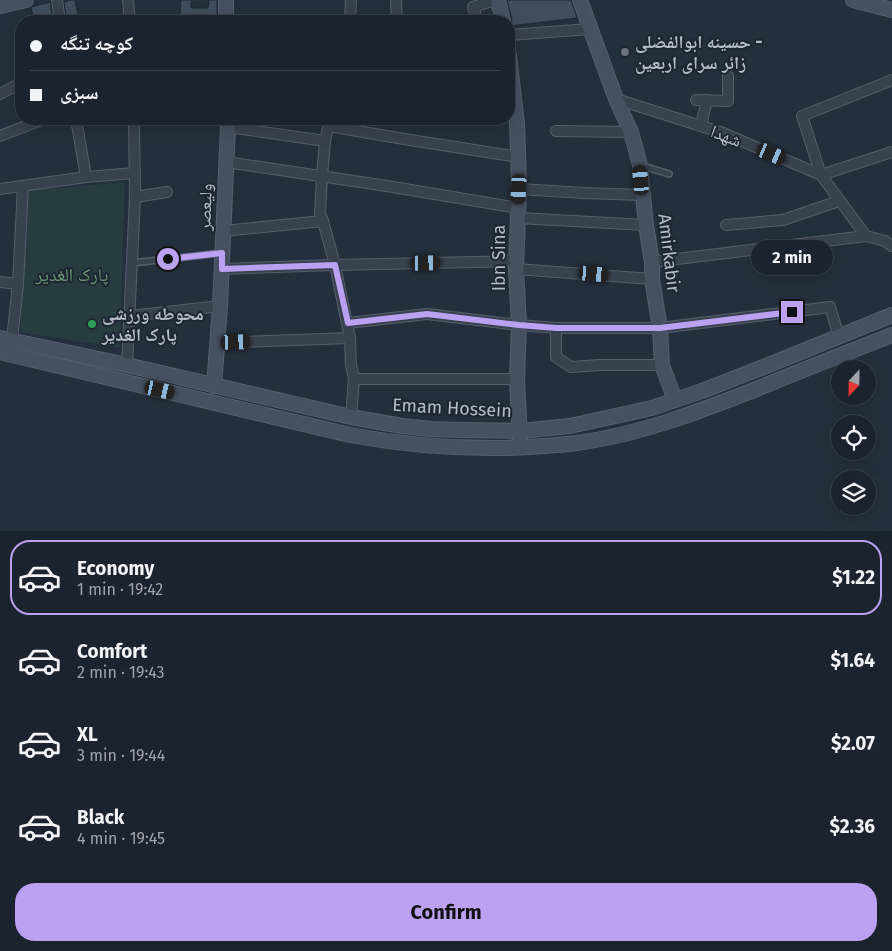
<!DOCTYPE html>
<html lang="en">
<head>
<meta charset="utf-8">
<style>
	body { margin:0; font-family:"Fira Sans","Noto Naskh Arabic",sans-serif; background:#282f3a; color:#f1f3f6; height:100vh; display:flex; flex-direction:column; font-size:19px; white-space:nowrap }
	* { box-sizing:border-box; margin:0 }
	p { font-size:16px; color:#a0a4aa }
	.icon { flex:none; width:28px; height:28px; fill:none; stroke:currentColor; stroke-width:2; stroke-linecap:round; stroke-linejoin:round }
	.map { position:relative; height:531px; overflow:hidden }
	.sheet { display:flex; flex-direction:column; background:#1b232e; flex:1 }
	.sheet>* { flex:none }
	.guide { position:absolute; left:15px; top:15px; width:500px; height:110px; border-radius:20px; box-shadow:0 5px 20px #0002,0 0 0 1px #39404a; display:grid; align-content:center; height:110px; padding:0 15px; background:#1b232e }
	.needle { width:32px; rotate:202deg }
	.controls { position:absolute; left:831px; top:360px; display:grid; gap:10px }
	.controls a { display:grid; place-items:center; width:45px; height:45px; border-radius:50%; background:#1b232e; box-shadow:0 5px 20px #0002,0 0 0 1px #39404a; font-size:25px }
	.end { position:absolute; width:22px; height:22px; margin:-11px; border:6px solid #bca0f2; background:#111; box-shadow:0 0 0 2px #111 }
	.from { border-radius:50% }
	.bubble { position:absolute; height:35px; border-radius:18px; background:#1b232e; box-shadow:0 5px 20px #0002,0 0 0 1px #39404a; font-size:16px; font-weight:700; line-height:35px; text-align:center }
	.car { position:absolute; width:15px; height:30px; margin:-15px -8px; border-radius:6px; box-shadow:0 0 4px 1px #0007; background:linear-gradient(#222 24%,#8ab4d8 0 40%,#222 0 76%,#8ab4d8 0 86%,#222 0) }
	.guide b { display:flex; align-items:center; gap:18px; height:48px; font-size:19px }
	.guide b+b { border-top:1px solid #39404a }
	.guide i { width:12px; height:12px; background:#f1f3f6 }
	ul { padding:9px 0 0; list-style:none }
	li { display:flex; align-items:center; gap:15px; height:75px; margin:0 10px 8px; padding:0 5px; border:2px solid transparent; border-radius:20px }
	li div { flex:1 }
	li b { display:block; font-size:19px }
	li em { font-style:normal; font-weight:700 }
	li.selected { border-color:#bca0f2 }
	li>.icon { width:45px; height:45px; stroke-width:1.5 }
	.action { display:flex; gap:10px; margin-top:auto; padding:10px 15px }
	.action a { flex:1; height:58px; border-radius:20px; background:#bca0f2; color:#111; font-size:20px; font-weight:700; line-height:58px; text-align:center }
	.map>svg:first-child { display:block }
	.green { fill:#263c3e }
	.building { fill:#404d5d; stroke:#1f2834 }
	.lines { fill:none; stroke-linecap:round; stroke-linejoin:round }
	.lane-casing { stroke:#565f6b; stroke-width:8 }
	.street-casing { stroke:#565f6b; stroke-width:12 }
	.secondary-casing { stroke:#565f6b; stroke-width:16 }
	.lane { stroke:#38414e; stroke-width:5 }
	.street { stroke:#38414e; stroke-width:10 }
	.secondary { stroke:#465061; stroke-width:14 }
	.route { stroke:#bca0f2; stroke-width:6 }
	.worship-dot { fill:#6b7280; stroke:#1d2632; stroke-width:2 }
	.leisure-dot { fill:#2e9e5b; stroke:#1d2632; stroke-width:2 }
	.labels { text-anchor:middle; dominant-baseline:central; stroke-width:4; stroke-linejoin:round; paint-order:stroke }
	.poi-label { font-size:18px; font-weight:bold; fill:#b3bcc9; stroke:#1d2632; text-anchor:start }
	.street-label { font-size:18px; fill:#b3bcc9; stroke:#1d2632 }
	.park-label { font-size:18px; fill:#6a9a75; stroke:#1d2632 }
</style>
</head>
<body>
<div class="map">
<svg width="892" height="531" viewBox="0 0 892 531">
	<rect width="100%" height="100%" fill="#242f3d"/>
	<!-- green -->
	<path class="green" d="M125 182 120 348 20 332 27 191Z"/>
	<!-- building -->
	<g class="building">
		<path d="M71 0H75L78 15 66 18 64 2Z"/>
		<path d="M181 0H191V8H208L209 0H217V17H180Z"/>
		<path d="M507 0H571L577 18 510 26 512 19Z"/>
		<path d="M50 2 53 21H34L31 7Z"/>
	</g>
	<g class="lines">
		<!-- lane casing -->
		<g class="lane-casing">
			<g id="lane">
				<path d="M643 166 669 174"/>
				<path d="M132 263 221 253"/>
			</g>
		</g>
		<!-- street casing -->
		<g class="street-casing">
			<g id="street">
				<path d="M57 0 60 21"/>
				<path d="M128 0 130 21"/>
				<path d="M396 0 397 21"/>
				<path d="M475 13 473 7 495 0"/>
				<path d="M350 21 351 0"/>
				<path d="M509 35 590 29"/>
				<path d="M892 80 802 116 821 175 892 152"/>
				<path d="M0 94 21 83"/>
				<path d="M616 99 723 133 821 175 866 236 885 241 892 246"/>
				<path d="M696 100 728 101V76"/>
				<path d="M76 119 86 177"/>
				<path d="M330 119 325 141 322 176 320 214 323 221 335 265 350 338 351 365 354 379 351 417"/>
				<path d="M328 126 404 139 519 157"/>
				<path d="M701 126 707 100"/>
				<path d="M228 127 325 141"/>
				<path d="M556 131 631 132"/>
				<path d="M0 136 44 119"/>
				<path d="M226 162 387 186 518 208"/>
				<path d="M0 189 86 177 135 173"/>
				<path d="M519 189 584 193 642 195"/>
				<path d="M135 197 167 192"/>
				<path d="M518 218 646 225"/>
				<path d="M726 225 783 220 839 201"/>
				<path d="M223 231 323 221"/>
				<path d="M652 262 866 236"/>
				<path d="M222 269 335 265 516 261"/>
				<path d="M516 269 652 279"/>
				<path d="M0 282 18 284"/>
				<path d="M130 316 220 306"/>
				<path d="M348 323 427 314 519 325 556 328H660L830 307 839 337"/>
				<path d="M556 328V357L571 367 600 365H662"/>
				<path d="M12 340 18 284 23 186"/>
				<path d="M217 343 350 338"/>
				<path d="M127 365 135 197 134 119"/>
				<path d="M354 379H517"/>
			</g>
		</g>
		<!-- secondary casing -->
		<g class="secondary-casing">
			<g id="secondary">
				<path d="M498 0 503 21"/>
				<path d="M580 0 616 99 631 132 640 165 646 225 652 262V279L660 328 662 365 675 400"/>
				<path d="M853 0 892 10"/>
				<path d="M0 6 26 0"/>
				<path d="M226 21V0"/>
				<path d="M509 55 517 124 518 150 519 189 516 269 519 325 517 379 520 439"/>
				<path d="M0 338 127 365 351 417 402 426 431 429 460 430 520 431 570 426 652 408 702 391 766 366 892 315"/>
				<path d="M0 352 350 435C404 445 450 449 505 448 529 447 553 446 577 443 638 435 698 412 754 390 800 371 846 353 892 335"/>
				<path d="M214 386 220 306 228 127 227 119"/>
			</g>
		</g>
		<!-- lane -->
		<use href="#lane" class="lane"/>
		<!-- street -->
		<use href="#street" class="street"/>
		<!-- secondary -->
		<use href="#secondary" class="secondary"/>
	</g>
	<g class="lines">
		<!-- route -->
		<path class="route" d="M168 259 222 253V269L335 265 348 323 427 314 519 325 556 328H660L792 312"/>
	</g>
	<!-- markers -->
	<circle class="worship-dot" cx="625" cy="52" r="5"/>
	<circle class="leisure-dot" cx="92" cy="324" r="5"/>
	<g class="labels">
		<!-- poi labels -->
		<g class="poi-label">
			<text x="635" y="42">حسینه ابوالفضلی -<tspan x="635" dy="21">زائر سرای اربعین</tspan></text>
			<text x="102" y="314">محوطه ورزشی<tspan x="102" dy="21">پارک الغدیر</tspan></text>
		</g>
		<!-- street labels -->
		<g class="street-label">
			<text transform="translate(726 136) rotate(21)">شهدا</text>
			<text transform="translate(205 207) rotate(-88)">ولیعصر</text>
			<text transform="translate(669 253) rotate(83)">Amirkabir</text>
			<text transform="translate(499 258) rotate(-90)">Ibn Sina</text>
			<text transform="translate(452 408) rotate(3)">Emam Hossein</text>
		</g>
		<!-- park labels -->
		<g class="park-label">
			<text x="72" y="275">پارک الغدیر</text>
		</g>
	</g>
</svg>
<div class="controls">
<a><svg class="needle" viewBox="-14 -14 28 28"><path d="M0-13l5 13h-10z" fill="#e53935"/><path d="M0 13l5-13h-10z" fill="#a0a4aa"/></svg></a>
<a><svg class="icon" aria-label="locate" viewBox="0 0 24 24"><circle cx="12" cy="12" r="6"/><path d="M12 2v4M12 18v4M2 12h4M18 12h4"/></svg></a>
<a><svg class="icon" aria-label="layers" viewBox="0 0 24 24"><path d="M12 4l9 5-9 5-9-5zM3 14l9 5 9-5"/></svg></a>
</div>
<i class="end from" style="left:168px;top:259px"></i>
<i class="end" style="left:792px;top:312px"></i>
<div class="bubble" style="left:751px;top:240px;width:82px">2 min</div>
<i class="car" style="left:772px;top:154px;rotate:113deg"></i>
<i class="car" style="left:641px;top:180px;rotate:355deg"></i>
<i class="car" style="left:519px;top:189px;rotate:183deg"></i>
<i class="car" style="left:426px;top:263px;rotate:89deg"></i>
<i class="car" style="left:594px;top:274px;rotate:94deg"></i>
<i class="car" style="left:236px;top:342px;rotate:88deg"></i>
<i class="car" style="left:160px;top:390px;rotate:103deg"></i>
<div class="guide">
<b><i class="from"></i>کوچه تنگه</b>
<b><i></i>سبزی</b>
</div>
</div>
<section class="sheet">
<ul>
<li class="selected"><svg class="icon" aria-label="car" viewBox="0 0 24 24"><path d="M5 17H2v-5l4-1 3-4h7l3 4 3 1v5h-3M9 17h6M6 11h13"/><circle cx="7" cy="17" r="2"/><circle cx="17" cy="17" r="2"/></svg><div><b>Economy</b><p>1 min · 19:42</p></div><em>$1.22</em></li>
<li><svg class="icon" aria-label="car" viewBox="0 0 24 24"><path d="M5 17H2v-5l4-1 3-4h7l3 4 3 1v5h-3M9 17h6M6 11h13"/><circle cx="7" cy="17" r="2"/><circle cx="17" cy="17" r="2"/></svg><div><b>Comfort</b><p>2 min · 19:43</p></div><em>$1.64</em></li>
<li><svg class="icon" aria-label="car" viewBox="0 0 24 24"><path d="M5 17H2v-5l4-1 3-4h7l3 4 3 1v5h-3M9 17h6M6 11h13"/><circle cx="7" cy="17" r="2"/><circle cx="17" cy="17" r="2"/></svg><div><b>XL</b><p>3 min · 19:44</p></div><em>$2.07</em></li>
<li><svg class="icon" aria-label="car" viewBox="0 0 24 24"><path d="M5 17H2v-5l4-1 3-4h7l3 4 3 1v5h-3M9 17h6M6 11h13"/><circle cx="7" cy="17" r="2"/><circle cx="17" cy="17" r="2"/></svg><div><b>Black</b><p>4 min · 19:45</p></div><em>$2.36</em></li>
</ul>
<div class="action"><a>Confirm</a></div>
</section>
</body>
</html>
